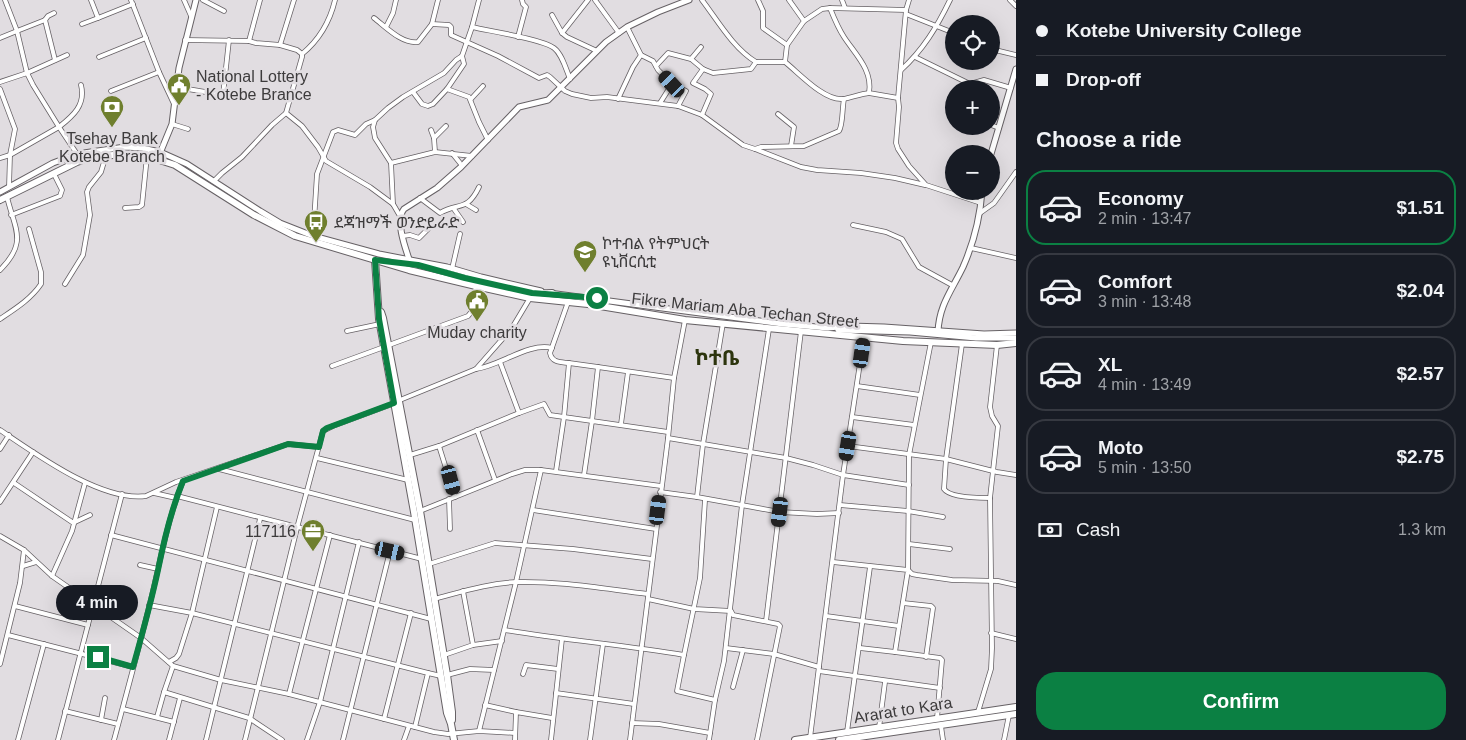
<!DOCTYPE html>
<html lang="en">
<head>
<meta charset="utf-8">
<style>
	body { margin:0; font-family:Helvetica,"Noto Sans Ethiopic",sans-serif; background:#242831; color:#f1f3f6; height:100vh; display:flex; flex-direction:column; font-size:19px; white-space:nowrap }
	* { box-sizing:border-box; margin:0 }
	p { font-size:16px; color:#9ea1a6 }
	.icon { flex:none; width:28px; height:28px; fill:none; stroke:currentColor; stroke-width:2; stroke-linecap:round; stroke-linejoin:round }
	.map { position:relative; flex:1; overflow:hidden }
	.panel { display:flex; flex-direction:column; background:#171b24; width:450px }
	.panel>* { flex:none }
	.guide { display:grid; align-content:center; height:110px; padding:0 20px; background:#171b24 }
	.fabs { position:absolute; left:945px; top:15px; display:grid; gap:10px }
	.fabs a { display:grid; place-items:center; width:55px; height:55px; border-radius:50%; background:#171b24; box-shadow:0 5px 20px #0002; font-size:25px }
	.end { position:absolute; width:22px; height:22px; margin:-11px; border:6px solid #0b8043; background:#fff; box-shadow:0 0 0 2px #fff }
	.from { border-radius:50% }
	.bubble { position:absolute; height:35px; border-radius:18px; background:#171b24; box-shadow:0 5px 20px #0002; font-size:16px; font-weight:700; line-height:35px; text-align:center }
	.car { position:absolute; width:15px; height:30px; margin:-15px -8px; border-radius:6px; box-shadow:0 0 4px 1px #0007; background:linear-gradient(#222 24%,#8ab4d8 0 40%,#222 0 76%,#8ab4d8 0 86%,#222 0) }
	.guide b { display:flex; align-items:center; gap:18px; height:48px; font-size:19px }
	.guide b+b { border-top:1px solid #363941 }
	.guide i { width:12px; height:12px; background:#f1f3f6 }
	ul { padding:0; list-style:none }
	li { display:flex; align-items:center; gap:15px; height:75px; margin:0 10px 8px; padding:0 10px; border:2px solid #363941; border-radius:20px }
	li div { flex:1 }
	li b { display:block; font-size:19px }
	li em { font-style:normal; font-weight:700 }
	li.on { border-color:#0b8043 }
	li>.icon { width:45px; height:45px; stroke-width:1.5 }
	h2 { padding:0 20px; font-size:22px; line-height:60px }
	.pay { display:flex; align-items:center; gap:12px; height:55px; padding:0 20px; font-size:19px }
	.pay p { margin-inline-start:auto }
	.button { display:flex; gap:10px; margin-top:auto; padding:10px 20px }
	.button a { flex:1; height:58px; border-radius:20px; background:#0b8043; color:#fff; font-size:20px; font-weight:700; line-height:58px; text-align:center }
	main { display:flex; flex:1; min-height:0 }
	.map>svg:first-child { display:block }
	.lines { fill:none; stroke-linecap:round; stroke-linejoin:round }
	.minor-casing { stroke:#666165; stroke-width:5.5 }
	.tertiary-casing { stroke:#666165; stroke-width:7 }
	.primary-casing { stroke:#666165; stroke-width:8 }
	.minor { stroke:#fff; stroke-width:4 }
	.tertiary { stroke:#fff; stroke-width:5 }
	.primary { stroke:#fff; stroke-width:6 }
	.route { stroke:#0b8043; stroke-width:6 }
	.labels { text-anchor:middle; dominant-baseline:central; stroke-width:5; stroke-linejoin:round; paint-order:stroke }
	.poi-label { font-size:16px; fill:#3d3b3c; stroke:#e1dde1; text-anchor:start }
	.street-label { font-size:16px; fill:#3d3b3c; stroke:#e1dde1 }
	.district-label { font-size:21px; font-weight:bold; fill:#2d350e; stroke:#e1dde1 }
</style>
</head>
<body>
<main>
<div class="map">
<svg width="1016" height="740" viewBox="0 0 1016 740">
	<rect width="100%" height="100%" fill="#e1dde1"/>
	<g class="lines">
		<!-- minor casing -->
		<g class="minor-casing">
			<g id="minor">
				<path d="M5 0 17 31 45 20 48 16 54 13"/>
				<path d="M184 0 191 16"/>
				<path d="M203 0 224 11"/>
				<path d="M479 0 472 27C489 31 542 39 554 48 562 54 566 69 570 79"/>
				<path d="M595 0 619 33"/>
				<path d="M702 0C718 21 733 48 756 62"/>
				<path d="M758 0 763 11V28L787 45 785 62"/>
				<path d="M842 0 845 8"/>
				<path d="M1010 0 1016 6"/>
				<path d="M830 8 906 10"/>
				<path d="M906 14 954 33"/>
				<path d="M552 15 562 33 567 37 597 51"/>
				<path d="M98 18 133 4"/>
				<path d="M374 18C387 28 402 44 418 42L432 24 438 0"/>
				<path d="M45 20 55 60"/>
				<path d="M804 21 822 9 830 8C834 18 838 28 844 37 855 54 873 70 869 93L898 98 899 107 896 143 898 149 909 166 926 185 981 203"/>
				<path d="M82 24 98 18 91 0"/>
				<path d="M432 24 449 25 451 27V35L498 56 539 78 547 75 550 77 565 91 572 94 591 98 607 97 678 106 702 115 743 145 755 149 761 147 804 146 839 131C843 125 842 109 844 99"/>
				<path d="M386 27 393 13 396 0"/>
				<path d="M627 27 641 55 653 61 658 70 672 84 686 91 678 106"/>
				<path d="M562 33 588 0"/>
				<path d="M518 37 526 7 523 4 522 0"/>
				<path d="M0 38 17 31 27 73 67 55"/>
				<path d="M185 40 249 41 256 43 280 45 294 0"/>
				<path d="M249 41 260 0"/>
				<path d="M787 45 804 21 789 0"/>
				<path d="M991 49 1016 55"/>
				<path d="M302 54C319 40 330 21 335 0"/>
				<path d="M99 57 146 38"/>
				<path d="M915 57 970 84 984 80 1011 88"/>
				<path d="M691 59 701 47"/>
				<path d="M656 66 668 53 691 59 703 69 713 73 751 69 756 62H785C799 73 824 101 843 99 851 98 860 94 869 93"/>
				<path d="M901 70C923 50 937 27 950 0"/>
				<path d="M159 72 174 104"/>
				<path d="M0 82 27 73 33 85 59 127C73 116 86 105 81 85"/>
				<path d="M176 87 223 95 229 40"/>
				<path d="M0 89 15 129 10 155 9 187"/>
				<path d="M447 89 464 64 462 56"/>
				<path d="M111 91 159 72 131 0"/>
				<path d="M413 92 422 104 428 106 433 104 447 89 469 97 479 122 488 140"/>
				<path d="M223 95 255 97"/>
				<path d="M898 98 906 10 909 0"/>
				<path d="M471 99 483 86"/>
				<path d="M618 99 633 67 641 55"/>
				<path d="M660 103 672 84"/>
				<path d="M286 113 302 126 318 147 326 161 370 187 393 204 400 216"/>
				<path d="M778 114 794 127 791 146"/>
				<path d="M702 115 711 94 705 89 693 83 703 69"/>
				<path d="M172 124 188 129"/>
				<path d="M991 125 999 128"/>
				<path d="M431 130 434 138 435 152"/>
				<path d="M434 138 446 126"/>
				<path d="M755 149 801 167 817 170 861 173 895 178 925 185"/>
				<path d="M452 153 460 163"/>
				<path d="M0 158 10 155 59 127 77 154"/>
				<path d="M391 163 435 152 472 156"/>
				<path d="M214 181 222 173 242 157 272 125 286 113 302 57V54L297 50 280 45"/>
				<path d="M420 198 440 213C459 202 467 212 479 187"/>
				<path d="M393 204 391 163 375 138 373 127 375 120 388 108 403 97 444 73 456 60 462 56 472 27"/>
				<path d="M466 204 476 210"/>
				<path d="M125 208 139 207 142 205 147 156"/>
				<path d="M454 209 463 222"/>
				<path d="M980 213 994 203 1016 172"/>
				<path d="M11 215 60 196 62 190 54 174"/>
				<path d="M853 225 886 232 902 239 919 267 952 285"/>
				<path d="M403 236 410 235 419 238 430 227"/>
				<path d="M313 237 317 174 333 132 338 130 355 135 366 124 375 120"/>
				<path d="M971 248 1016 258"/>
				<path d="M452 269 460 234"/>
				<path d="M0 270C28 242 15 230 7 197"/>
				<path d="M65 284 83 255 90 215 87 192 89 187 101 172 106 155"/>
				<path d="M0 319C15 309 31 299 41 284V272L29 229"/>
				<path d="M723 323 703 444 697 497 780 512 817 514 839 513"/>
				<path d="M347 331 380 324"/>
				<path d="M931 342 909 455 908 570 912 574 917 575 952 580 998 581 1016 585"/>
				<path d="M962 344 946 459 944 489C950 498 979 498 990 498"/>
				<path d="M389 345 468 316 472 311 476 286"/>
				<path d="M332 366 384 347"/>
				<path d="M598 367 674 378"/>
				<path d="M476 369C500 366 529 342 552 348"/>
				<path d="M857 386 920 395"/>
				<path d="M400 400 476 369 512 328 530 298"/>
				<path d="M519 413 544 404 550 415 592 421 598 367 569 363"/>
				<path d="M852 417 914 425"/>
				<path d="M621 424 628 372"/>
				<path d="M0 430C36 454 101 502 146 496L176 482 288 444 319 447"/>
				<path d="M477 430 495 480"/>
				<path d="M668 438 786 458 813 465 843 475 909 485"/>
				<path d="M439 446 455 497"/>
				<path d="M848 446 946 459 997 472 1016 475"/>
				<path d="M0 449 9 435"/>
				<path d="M410 455 439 446 519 413 500 362"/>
				<path d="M317 458 408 480"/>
				<path d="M219 469 415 520"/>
				<path d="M556 471 564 417 569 363C561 362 552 363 550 353L568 302"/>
				<path d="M584 475 592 421 668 432"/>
				<path d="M14 483 72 522H75L90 515"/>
				<path d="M660 492 697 497"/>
				<path d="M154 493 176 498"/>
				<path d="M177 496 422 559"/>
				<path d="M449 499 450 529"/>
				<path d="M0 502 33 452"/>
				<path d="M840 505 908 511 943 517"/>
				<path d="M533 510 656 529"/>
				<path d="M420 511 512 474 525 470H541"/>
				<path d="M111 535 431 619"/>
				<path d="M0 536 24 550 52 576 141 638 173 666 221 680 289 694 434 732 448 734 479 731 515 733"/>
				<path d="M909 544 950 549"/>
				<path d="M833 562 908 570 895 652 940 658 942 660 937 718"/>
				<path d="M429 564 495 543 573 549 652 559"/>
				<path d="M140 565 158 569"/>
				<path d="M23 566 36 562"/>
				<path d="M52 576 72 531 85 483"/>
				<path d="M434 599C461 592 489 583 517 582 561 581 605 589 648 594"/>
				<path d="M648 599 694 609 731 611 733 615 778 624 780 626 757 740"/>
				<path d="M903 603 931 606 933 608 926 657"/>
				<path d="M149 605 192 613 428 673 415 727"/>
				<path d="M15 606 88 625"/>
				<path d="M826 616 899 626"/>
				<path d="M766 621 801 331"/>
				<path d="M505 630C564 640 624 645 684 655L700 578 705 500"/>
				<path d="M991 633 1016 639"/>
				<path d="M8 635 133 667"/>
				<path d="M473 645 502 641"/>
				<path d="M726 648 774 654 819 667"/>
				<path d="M860 648 895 652"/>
				<path d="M444 655 473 645 463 591"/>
				<path d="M684 655 677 691 715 700"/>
				<path d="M169 662 176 658 179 654 192 613 217 507"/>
				<path d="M0 664 20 583 24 550"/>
				<path d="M173 666 164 692 249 718 282 740"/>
				<path d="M819 671 940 688"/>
				<path d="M428 673 441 676"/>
				<path d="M523 674 526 665 558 669"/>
				<path d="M447 675 470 669 494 670"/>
				<path d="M733 687 743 650"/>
				<path d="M556 693 634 704"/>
				<path d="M289 694 330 535"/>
				<path d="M485 705 516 712"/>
				<path d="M123 709 174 722"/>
				<path d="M65 711 118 724"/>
				<path d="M978 712 991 669 992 648 990 498 998 426 992 416 990 407 997 345"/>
				<path d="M157 717 164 692"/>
				<path d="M384 719 411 613"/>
				<path d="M101 720 105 698"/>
				<path d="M632 723 659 724 710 733"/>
				<path d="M941 726 943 740"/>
				<path d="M879 728 885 682"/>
				<path d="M479 731 516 582 541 470 661 486"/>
				<path d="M847 732 870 567"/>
				<path d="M810 738 843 475 864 337"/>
				<path d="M18 740 44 644"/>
				<path d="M58 740 122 494"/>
				<path d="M114 740C127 692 140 644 152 595 161 557 168 518 183 481"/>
				<path d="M169 740 180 698"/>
				<path d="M206 740 260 519"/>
				<path d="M245 740 297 528 323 431 333 426 395 403"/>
				<path d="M307 740 320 702 359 542"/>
				<path d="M343 740 390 551"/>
				<path d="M404 740 409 726"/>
				<path d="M515 740 516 712 552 718"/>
				<path d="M551 740 562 639"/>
				<path d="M590 740 603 644"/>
				<path d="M630 740 668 438 674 378 685 320"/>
				<path d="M709 740 715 700 724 661 742 505 769 329"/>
				<path d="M1004 740 1009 715"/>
			</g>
		</g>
		<!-- tertiary casing -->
		<g class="tertiary-casing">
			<g id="tertiary">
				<path d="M991 154 1016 69"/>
				<path d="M158 158 172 124 179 68 196 0"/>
				<path d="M0 192 53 163 77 154 125 147 142 148 160 152 187 164 260 211 280 223 313 236 379 254 447 267 481 277 541 291"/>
				<path d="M409 259C405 247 395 220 404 209L437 188 461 167 519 107 548 100 606 42 627 27 658 12 689 0"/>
				<path d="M549 293 783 324 828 328 849 326 884 327 984 334 1016 333"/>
				<path d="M837 327 838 330 910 332 976 338H1016"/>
				<path d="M938 332C939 305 952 290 963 267 974 242 980 219 982 191"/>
			</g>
		</g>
		<!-- primary casing -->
		<g class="primary-casing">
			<g id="primary">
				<path d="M0 200 77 162 91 157 124 154 147 156 175 165 254 215 295 236 409 270 476 286 530 298 588 304 685 320 903 341 997 345 1016 343"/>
				<path d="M375 260 379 319 414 512 447 713 451 724 454 740"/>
				<path d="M387 262C408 261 429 267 448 273 478 282 522 295 552 293"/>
				<path d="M381 312 383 318 420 511 447 675 452 712V720"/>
				<path d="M795 740 1016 707"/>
				<path d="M839 740 1016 714"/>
			</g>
		</g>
		<!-- minor -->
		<use href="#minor" class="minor"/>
		<!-- tertiary -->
		<use href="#tertiary" class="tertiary"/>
		<!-- primary -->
		<use href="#primary" class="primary"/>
	</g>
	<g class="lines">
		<!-- route -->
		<path class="route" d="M98 657 133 667C142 635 151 603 158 570 164 540 171 510 183 481L288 444 319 447 323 431 327 428 394 403 379 319 375 260 418 265 465 278 532 293 597 298"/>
	</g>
	<!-- icons -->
	<defs>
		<g id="civic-pin" transform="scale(1.25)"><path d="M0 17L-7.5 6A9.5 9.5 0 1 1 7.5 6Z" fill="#6f7f2e" stroke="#e1dde1"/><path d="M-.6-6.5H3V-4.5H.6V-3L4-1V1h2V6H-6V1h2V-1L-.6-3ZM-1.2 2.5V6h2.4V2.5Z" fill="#fff"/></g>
		<g id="bank-pin" transform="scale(1.25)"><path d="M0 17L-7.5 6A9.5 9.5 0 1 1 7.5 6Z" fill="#6f7f2e" stroke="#e1dde1"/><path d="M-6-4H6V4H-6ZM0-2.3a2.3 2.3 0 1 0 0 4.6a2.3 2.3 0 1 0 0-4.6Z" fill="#fff"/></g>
		<g id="bus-pin" transform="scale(1.25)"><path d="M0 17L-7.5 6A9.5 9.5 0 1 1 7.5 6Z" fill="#6f7f2e" stroke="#e1dde1"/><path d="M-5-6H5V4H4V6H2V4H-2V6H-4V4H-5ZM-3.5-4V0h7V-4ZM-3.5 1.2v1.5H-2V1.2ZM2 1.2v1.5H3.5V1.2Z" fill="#fff"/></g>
		<g id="university-pin" transform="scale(1.25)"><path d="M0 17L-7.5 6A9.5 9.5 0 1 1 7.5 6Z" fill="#6f7f2e" stroke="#e1dde1"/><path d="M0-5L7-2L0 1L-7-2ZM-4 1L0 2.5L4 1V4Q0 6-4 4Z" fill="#fff"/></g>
		<g id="office-pin" transform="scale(1.25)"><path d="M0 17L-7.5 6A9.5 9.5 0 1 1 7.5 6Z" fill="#6f7f2e" stroke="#e1dde1"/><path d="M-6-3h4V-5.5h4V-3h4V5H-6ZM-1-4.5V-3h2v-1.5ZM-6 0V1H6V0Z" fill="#fff"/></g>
	</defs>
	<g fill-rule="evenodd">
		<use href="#civic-pin" x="179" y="85"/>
		<use href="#bank-pin" x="112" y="107"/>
		<use href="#bus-pin" x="316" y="222"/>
		<use href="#university-pin" x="585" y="252"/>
		<use href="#civic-pin" x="477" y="301"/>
		<use href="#office-pin" x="313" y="531"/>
	</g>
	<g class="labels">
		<!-- poi labels -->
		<g class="poi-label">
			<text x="196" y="76">National Lottery<tspan x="196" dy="18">- Kotebe Brance</tspan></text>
			<text x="112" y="138" text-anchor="middle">Tsehay Bank<tspan x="112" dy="18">Kotebe Branch</tspan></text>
			<text x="334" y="222">ደጃዝማች ወንድይራድ</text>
			<text x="602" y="243">ኮተብል የትምህርት<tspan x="602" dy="18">ዩኒቨርሲቲ</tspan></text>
			<text x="477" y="332" text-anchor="middle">Muday charity</text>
			<text x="296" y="531" text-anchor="end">117116</text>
		</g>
		<!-- street labels -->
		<g class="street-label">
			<text transform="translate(745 310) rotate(6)">Fikre Mariam Aba Techan Street</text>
			<text transform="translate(903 710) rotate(-9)">Ararat to Kara</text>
		</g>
		<!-- district labels -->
		<g class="district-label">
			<text x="717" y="357">ኮተቤ</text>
		</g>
	</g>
</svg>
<div class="fabs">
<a><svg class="icon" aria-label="locate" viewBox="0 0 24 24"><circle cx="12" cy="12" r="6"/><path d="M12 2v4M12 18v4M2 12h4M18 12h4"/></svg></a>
<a>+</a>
<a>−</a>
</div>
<i class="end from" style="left:597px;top:298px"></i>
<i class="end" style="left:98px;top:657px"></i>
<div class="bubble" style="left:56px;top:585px;width:82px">4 min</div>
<i class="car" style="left:672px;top:84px;rotate:317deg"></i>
<i class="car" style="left:862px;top:353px;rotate:8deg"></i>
<i class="car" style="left:848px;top:446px;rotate:189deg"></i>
<i class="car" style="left:451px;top:480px;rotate:165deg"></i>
<i class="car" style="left:658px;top:510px;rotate:7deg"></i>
<i class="car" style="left:780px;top:512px;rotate:187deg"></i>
<i class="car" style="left:390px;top:551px;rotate:103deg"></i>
</div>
<section class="panel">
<div class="guide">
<b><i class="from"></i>Kotebe University College</b>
<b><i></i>Drop-off</b>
</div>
<h2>Choose a ride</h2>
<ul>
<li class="on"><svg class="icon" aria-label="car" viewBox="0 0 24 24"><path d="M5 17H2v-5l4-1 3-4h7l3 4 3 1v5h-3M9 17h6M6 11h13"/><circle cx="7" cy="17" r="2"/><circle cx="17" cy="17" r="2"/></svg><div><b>Economy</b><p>2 min · 13:47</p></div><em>$1.51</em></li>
<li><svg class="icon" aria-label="car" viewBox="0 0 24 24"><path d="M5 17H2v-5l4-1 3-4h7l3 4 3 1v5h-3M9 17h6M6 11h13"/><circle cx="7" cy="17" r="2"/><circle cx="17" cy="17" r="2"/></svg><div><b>Comfort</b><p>3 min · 13:48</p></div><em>$2.04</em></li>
<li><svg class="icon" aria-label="car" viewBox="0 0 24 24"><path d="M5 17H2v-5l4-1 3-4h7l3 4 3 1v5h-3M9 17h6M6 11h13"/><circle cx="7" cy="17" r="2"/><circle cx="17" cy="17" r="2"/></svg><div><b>XL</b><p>4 min · 13:49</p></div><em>$2.57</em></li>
<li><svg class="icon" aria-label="car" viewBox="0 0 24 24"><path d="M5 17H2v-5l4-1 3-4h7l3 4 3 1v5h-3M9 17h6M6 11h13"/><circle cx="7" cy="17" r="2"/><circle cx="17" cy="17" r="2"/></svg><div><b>Moto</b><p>5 min · 13:50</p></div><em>$2.75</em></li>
</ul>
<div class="pay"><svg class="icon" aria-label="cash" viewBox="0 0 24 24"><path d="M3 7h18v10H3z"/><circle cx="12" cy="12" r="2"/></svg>Cash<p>1.3 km</p></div>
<div class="button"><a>Confirm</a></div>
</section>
</main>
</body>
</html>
